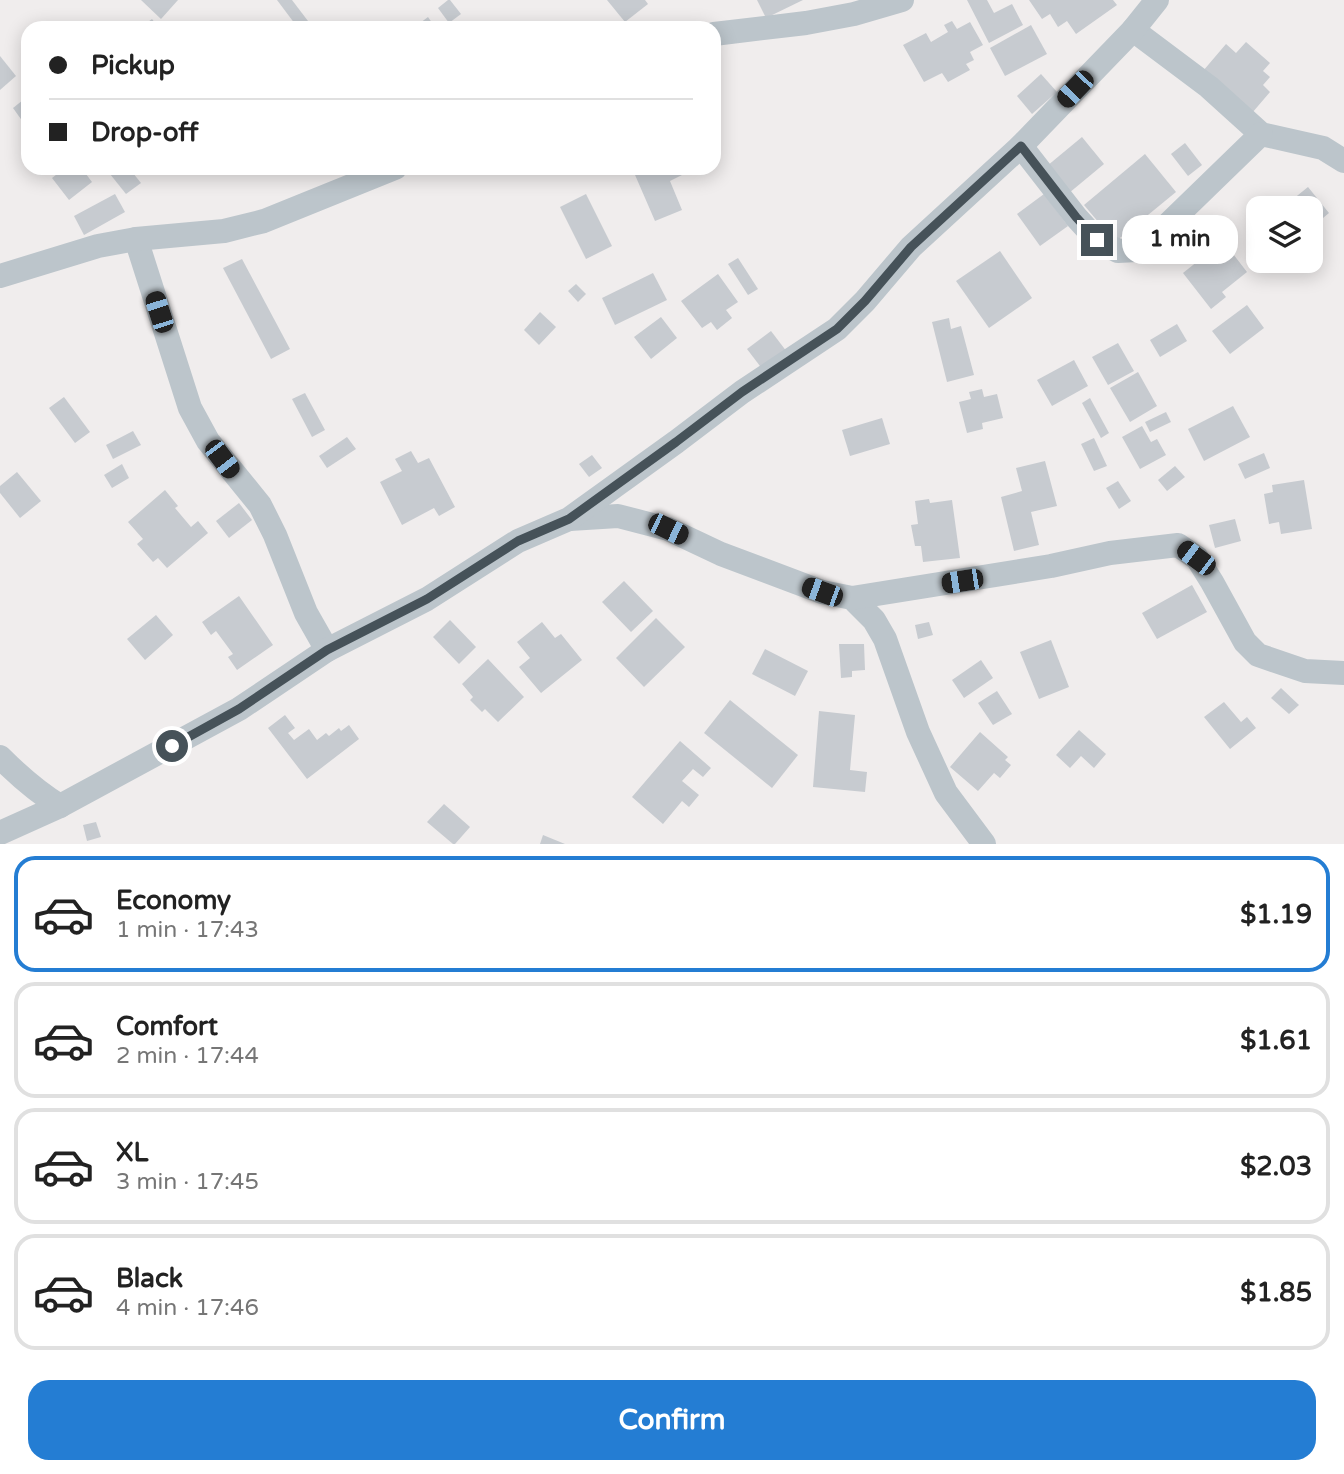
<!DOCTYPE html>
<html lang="en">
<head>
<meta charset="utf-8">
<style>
	body { margin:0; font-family:"Varela Round",sans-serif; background:#f6f6f6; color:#222; height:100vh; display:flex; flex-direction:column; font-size:26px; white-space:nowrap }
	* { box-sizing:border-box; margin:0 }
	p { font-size:23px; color:#767676 }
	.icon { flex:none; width:38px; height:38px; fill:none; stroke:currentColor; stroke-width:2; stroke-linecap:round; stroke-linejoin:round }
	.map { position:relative; height:844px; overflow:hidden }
	.sheet { display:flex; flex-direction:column; background:#fff; flex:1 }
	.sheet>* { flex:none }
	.top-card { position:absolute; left:21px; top:21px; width:700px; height:154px; border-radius:21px; box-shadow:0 4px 18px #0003; display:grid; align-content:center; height:154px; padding:0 28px; background:#fff }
	.buttons { position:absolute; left:1246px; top:196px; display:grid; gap:14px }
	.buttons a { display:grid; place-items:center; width:77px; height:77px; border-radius:14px; background:#fff; box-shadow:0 4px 18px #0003; font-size:35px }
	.end { position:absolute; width:32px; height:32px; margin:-16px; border:9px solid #465259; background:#fff; box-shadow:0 0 0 4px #fff }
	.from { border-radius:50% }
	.bubble { position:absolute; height:49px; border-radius:21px; background:#fff; box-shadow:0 4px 18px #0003; font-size:23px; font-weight:700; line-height:49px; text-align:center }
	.car { position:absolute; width:21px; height:42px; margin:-21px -10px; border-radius:9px; box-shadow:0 0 5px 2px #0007; background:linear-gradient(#222 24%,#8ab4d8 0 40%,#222 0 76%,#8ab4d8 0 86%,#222 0) }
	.top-card b { display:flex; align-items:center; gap:24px; height:66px; font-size:26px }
	.top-card b+b { border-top:2px solid #e0e0e0 }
	.top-card i { width:18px; height:18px; background:#222 }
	ul { padding:12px 0 0; list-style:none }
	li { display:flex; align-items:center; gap:21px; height:116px; margin:0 14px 10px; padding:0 14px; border:4px solid #e0e0e0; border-radius:21px }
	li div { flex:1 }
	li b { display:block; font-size:26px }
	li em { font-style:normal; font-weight:700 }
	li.current { border-color:#247dd3 }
	li>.icon { width:63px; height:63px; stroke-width:1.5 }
	.primary-button { display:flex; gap:14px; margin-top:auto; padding:14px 28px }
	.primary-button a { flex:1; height:80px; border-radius:21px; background:#247dd3; color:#fff; font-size:28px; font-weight:700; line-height:80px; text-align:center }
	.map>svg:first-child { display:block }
	.building { fill:#c7cbd0 }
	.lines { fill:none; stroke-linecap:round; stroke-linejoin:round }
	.minor { stroke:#bcc5cb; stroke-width:24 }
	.route { stroke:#465259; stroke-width:9 }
</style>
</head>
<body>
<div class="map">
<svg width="1344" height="844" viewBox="0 0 1344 844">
	<rect width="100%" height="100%" fill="#f0eded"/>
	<!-- building -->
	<g class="building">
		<path d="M141 0H178L161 19Z"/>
		<path d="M277 0H292L308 21 298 28Z"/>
		<path d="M448 0H450L461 14 449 23 438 8Z"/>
		<path d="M607 0H645L648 4 625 22Z"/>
		<path d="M757 0H803L766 18Z"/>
		<path d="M967 0H987L994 13 1012 4 1023 25 989 43Z"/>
		<path d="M1029 0H1113L1117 5 1076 34 1067 21 1058 27 1050 14 1042 19Z"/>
		<path d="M428 17 435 27 433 28H417L416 26Z"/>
		<path d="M152 19 159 28H131L138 22 141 27Z"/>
		<path d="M952 21 957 29 970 22 983 45 970 52 974 60 966 64 970 70 948 82 942 73 924 82 903 45 926 33 931 42 948 32 944 25Z"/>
		<path d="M1031 25 1047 54 1005 76 990 48Z"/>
		<path d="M1246 42 1270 63 1263 71 1270 77 1263 85 1270 92 1252 113 1203 71 1226 44 1236 53Z"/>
		<path d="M0 56 16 76 0 90Z"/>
		<path d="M1041 74 1057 92 1032 114 1017 96Z"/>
		<path d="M28 96V129L13 108Z"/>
		<path d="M1082 137 1104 164 1069 193 1047 166Z"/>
		<path d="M1185 143 1202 165 1188 176 1171 154Z"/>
		<path d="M1145 154 1176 192 1115 242 1084 205Z"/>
		<path d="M65 168H73L78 174 83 170 92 182 69 200 52 178Z"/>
		<path d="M118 168H129L141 183 126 194 110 174Z"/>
		<path d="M632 168H679L682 175 670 181 682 210 655 221Z"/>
		<path d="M1308 187 1329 213 1311 228V208H1282Z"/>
		<path d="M115 194 125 212 84 235 74 216Z"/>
		<path d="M586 194 612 246 586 259 560 207Z"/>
		<path d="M1044 194 1068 226 1040 246 1017 214Z"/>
		<path d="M1223 241 1247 272 1222 292 1226 297 1211 309 1183 273Z"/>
		<path d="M1000 251 1032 298 989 328 956 281Z"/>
		<path d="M738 258 758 289 748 295 728 264Z"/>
		<path d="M242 259 290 349 271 359 223 268Z"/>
		<path d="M653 273 667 300 615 325 602 298Z"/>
		<path d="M718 274 738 302 726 310 732 318 717 330 711 322 702 328 681 301Z"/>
		<path d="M576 284 586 294 578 302 568 291Z"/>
		<path d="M1247 305 1264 328 1230 354 1212 331Z"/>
		<path d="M540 312 556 327 539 345 524 330Z"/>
		<path d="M661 317 677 338 651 359 634 337Z"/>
		<path d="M949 318 951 329 961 326 974 375 947 382 932 322Z"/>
		<path d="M1177 324 1187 341 1160 357 1150 340Z"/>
		<path d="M771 331 787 352 763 370 747 349Z"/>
		<path d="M1118 343 1134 371 1108 385 1092 357Z"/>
		<path d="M1074 360 1088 386 1052 406 1037 380Z"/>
		<path d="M1138 372 1157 406 1130 422 1110 388Z"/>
		<path d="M982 389 984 397 997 394 1003 418 982 423 983 429 967 433 959 402 971 399 969 392Z"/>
		<path d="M305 393 325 430 312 437 292 399Z"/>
		<path d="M64 397 90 432 75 443 49 408Z"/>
		<path d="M1090 398 1109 433 1101 438 1082 403Z"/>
		<path d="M1233 406 1250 437 1204 461 1188 429Z"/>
		<path d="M1166 412 1171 422 1150 432 1145 422Z"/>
		<path d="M882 418 890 444 850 456 842 430Z"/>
		<path d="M1142 426 1151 442 1157 439 1166 455 1140 469 1122 437Z"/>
		<path d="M133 431 141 445 113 459 106 445Z"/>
		<path d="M347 437 356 449 327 468 319 456Z"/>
		<path d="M1094 438 1107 466 1094 471 1081 444Z"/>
		<path d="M411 451 418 463 429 458 455 507 439 516 434 508 402 525 380 482 402 471 395 459Z"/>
		<path d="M1264 453 1270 468 1245 479 1238 464Z"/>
		<path d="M592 455 602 468 589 477 579 464Z"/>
		<path d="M1045 461 1057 506 1031 512 1039 545 1014 551 1001 497 1022 491 1016 468Z"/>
		<path d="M122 464 129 478 112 488 104 475Z"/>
		<path d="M1175 466 1185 477 1167 491 1158 480Z"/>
		<path d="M17 472 41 501 20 518 0 493V486Z"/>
		<path d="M1304 480 1312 529 1281 534 1279 522 1269 524 1264 494 1273 492 1272 485Z"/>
		<path d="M1118 481 1131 501 1119 509 1106 488Z"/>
		<path d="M165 490 178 506 175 508 191 527 198 521 208 533 167 568 158 558 153 562 137 544 143 539 128 522Z"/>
		<path d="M929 499 930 503 952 500 960 558 923 562 921 546H915L911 525 918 524 915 501Z"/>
		<path d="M239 503 252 520 229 538 216 521Z"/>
		<path d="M1235 519 1241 541 1215 548 1209 525Z"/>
		<path d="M624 581 653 611 631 632 602 602Z"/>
		<path d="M1192 585 1207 612 1157 639 1142 613Z"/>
		<path d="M239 596 273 645 237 670 228 657 233 654 216 631 211 635 202 622Z"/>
		<path d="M156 615 173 635 145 660 127 639Z"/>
		<path d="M656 618 685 647 644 687 616 658Z"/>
		<path d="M450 620 476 647 459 664 433 637Z"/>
		<path d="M542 622 555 638 561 634 582 660 541 693 519 667 530 658 517 642Z"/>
		<path d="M929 622 933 635 918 639 915 625Z"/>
		<path d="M1051 640 1069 687 1039 699 1020 652Z"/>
		<path d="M839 644H864L865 670 852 671V677L841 678Z"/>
		<path d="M765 649 808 671 795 696 752 674Z"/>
		<path d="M488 659 524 697 498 722 485 709 482 712 470 700 473 697 462 684Z"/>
		<path d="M981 660 993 678 964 698 952 680Z"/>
		<path d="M1281 688 1299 705 1289 714 1271 698Z"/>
		<path d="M997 691 1012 714 993 725 978 703Z"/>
		<path d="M730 700 798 755 772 788 704 733Z"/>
		<path d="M1224 702 1241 722 1247 717 1256 728 1230 749 1204 717Z"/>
		<path d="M819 711 855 715 850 770 867 772 865 792 813 787Z"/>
		<path d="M285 715 295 728 288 733 294 740 309 729 317 740 326 733 329 736 339 728 341 731 349 725 359 739 307 779 268 728Z"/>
		<path d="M1079 730 1106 754 1094 768 1081 756 1070 768 1056 755Z"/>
		<path d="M980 732 1008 757 1005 760 1011 765 1000 778 994 773 978 791 950 767Z"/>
		<path d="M680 741 711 768 703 777 693 769 682 781 699 795 689 807 682 801 663 824 632 797Z"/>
		<path d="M444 804 470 827 455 844H453L427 822Z"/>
		<path d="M96 822 101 837 87 841 83 825Z"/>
		<path d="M543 835 565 844H540Z"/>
	</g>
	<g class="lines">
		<!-- minor -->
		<g class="minor">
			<path d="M1133 30 1209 87 1261 134 1323 148 1344 161"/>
			<path d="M714 34 806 23 854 14 902 0"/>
			<path d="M1021 146 1076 217 1097 240 1118 251 1137 250 1160 232 1261 134"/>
			<path d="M136 239 190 408 208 441 260 505 275 535 306 613 327 650"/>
			<path d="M0 276 98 246 136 239 224 231 264 221 395 168"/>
			<path d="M570 519 618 516 668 529 721 554 822 592 852 598 874 620 885 639 918 732 946 793 984 844"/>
			<path d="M852 598 1051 566 1110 553 1178 545 1197 558 1212 582 1245 642 1258 655 1305 671 1344 673"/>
			<path d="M0 757C19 776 37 792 60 806"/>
			<path d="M0 833 60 806 239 709 327 650 427 599 518 541 569 519 676 442 742 392 837 329 865 301 911 247 1021 146 1133 30 1157 0"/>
		</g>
	</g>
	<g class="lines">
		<!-- route -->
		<path class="route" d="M172 746 239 709 327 650 427 599 518 541 569 519 676 442 742 392 837 329 865 301 911 247 1021 146 1076 217 1097 240"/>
	</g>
</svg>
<div class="buttons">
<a><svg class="icon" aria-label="layers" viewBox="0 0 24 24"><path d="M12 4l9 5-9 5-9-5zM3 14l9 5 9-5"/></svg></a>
</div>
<i class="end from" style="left:172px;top:746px"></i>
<i class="end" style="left:1097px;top:240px"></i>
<div class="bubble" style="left:1122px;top:215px;width:116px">1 min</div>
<i class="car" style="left:1075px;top:89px;rotate:224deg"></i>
<i class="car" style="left:159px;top:312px;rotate:342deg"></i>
<i class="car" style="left:222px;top:459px;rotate:143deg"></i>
<i class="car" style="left:668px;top:529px;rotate:116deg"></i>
<i class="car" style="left:1196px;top:558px;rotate:307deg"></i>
<i class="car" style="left:962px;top:581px;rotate:261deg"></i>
<i class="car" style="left:822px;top:592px;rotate:290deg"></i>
<div class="top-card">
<b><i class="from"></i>Pickup</b>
<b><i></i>Drop-off</b>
</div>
</div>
<section class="sheet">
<ul>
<li class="current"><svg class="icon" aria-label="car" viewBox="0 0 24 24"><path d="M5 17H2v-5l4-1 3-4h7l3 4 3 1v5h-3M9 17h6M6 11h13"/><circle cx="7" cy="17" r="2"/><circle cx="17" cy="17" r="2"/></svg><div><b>Economy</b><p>1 min · 17:43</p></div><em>$1.19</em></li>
<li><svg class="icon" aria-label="car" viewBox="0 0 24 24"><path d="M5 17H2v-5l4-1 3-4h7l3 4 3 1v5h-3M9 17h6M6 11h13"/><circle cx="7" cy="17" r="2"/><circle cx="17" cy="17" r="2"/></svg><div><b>Comfort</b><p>2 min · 17:44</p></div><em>$1.61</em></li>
<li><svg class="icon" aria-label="car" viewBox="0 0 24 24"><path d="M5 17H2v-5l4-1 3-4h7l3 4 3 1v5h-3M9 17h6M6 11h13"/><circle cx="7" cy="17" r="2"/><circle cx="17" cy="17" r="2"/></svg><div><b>XL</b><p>3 min · 17:45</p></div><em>$2.03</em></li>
<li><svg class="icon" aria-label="car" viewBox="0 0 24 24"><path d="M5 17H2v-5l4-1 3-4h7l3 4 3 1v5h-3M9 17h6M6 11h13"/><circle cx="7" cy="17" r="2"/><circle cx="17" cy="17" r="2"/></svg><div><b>Black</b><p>4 min · 17:46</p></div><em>$1.85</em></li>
</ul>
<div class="primary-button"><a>Confirm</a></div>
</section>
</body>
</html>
